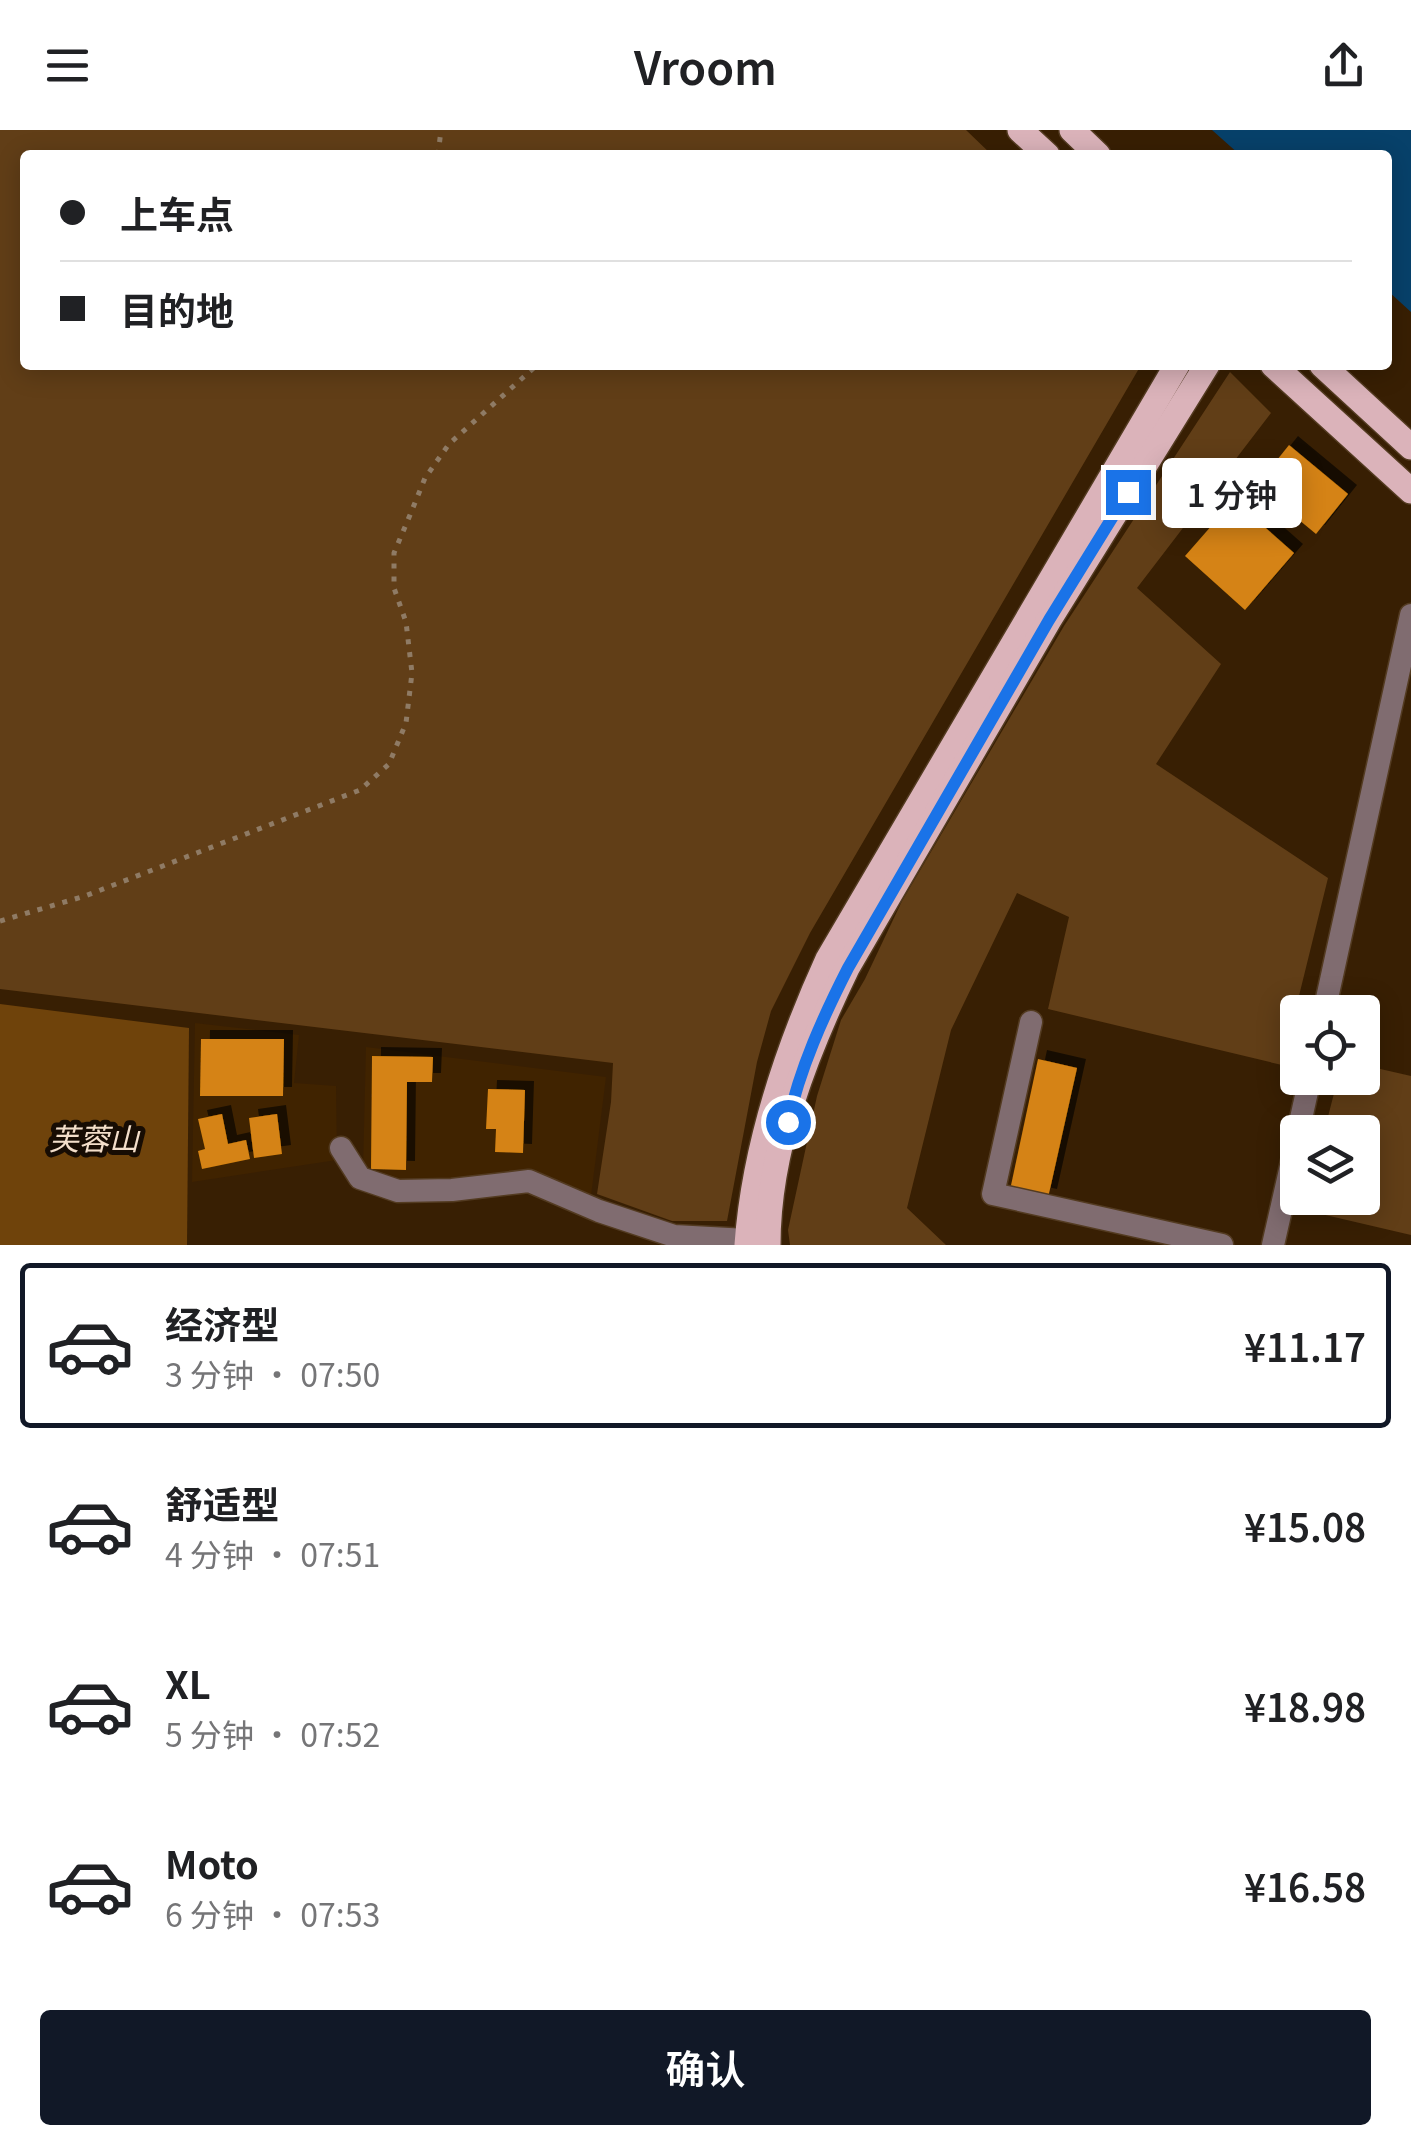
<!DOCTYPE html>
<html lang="zh">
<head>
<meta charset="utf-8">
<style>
	body { margin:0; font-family:Georgia,"Noto Sans SC",serif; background:#f2f2f2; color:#202124; height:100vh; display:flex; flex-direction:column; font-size:38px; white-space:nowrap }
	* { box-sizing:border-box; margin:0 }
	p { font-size:32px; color:#757577 }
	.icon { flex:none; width:55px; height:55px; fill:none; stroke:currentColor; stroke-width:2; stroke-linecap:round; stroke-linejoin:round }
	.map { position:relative; height:1115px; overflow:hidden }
	.side { display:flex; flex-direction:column; background:#fff; flex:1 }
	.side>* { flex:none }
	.hud { position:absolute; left:20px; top:20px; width:1372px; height:220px; border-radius:10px; box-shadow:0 5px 25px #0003; display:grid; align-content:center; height:220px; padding:0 40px; background:#fff }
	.controls { position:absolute; left:1280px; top:865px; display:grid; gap:20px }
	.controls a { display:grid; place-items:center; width:100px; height:100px; border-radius:10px; background:#fff; box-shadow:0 5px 25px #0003; font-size:50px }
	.end { position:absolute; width:45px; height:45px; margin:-22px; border:12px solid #1a73e8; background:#fff; box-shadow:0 0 0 5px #fff }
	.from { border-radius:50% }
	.bubble { position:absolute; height:70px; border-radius:10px; background:#fff; box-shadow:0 5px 25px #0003; font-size:32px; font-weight:600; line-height:70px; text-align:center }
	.hud b { display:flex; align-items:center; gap:35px; height:95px; font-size:38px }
	.hud b+b { border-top:2px solid #e0e0e0 }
	.hud i { width:25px; height:25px; background:#202124 }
	ul { padding:18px 0 0; list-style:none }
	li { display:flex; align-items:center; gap:30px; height:165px; margin:0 20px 15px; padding:0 20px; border:5px solid transparent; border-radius:10px }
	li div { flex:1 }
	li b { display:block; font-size:38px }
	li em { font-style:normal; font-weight:600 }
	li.current { border-color:#111827 }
	li>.icon { width:90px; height:90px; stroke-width:1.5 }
	.action { display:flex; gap:20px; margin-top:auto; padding:20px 40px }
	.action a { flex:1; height:115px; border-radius:10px; background:#111827; color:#fff; font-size:40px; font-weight:600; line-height:115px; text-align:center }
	header { display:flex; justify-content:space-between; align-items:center; height:130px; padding:0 40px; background:#fff; font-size:45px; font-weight:600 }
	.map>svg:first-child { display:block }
	.built { fill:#402300 }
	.green { fill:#613e17 }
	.forest { fill:#6f430b }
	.water { fill:#07416a }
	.building { fill:#d58312; filter:url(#shadow) }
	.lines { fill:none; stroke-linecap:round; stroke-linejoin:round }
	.minor-casing { stroke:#533b21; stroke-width:25 }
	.major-casing { stroke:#533b21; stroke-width:28 }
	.path { stroke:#8f7b65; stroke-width:5; stroke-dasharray:5 8; stroke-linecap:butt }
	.minor { stroke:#806c70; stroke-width:22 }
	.major { stroke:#dbb3ba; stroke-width:25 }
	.route { stroke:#1a73e8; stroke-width:12 }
	.labels { text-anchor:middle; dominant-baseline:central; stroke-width:10; stroke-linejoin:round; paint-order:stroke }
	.park-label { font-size:30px; font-style:italic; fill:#f3deca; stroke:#170c03 }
</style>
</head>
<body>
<header><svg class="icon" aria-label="menu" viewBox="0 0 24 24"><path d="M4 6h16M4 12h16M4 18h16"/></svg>Vroom<svg class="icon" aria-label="share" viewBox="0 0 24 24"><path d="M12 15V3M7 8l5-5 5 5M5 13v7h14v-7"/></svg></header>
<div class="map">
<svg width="1411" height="1115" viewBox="0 0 1411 1115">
	<defs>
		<filter id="shadow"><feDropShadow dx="9" dy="-9" stdDeviation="0" flood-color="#0009"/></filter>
	</defs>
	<rect width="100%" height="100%" fill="#381f03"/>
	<!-- built -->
	<g class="built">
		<path d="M195 893 299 905 294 953 336 956 337 1030 192 1052Z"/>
		<path d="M366 917 606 947 591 1066 400 1051 363 1040Z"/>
	</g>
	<!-- green -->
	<g class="green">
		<path d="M0 0H966L992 25H25V235H1141L810 803 771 881 757 932 727 1091H672L597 1064 611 972 613 933 0 859Z"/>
		<path d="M1230 242 1271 283 1137 458 1221 534 1156 634 1328 748 1282 935 1048 879 1069 787 1017 763 951 900 907 1078 946 1115H790L788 1100 817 966 841 890 865 849 902 771 1064 496Z"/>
		<path d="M1363 935 1411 946V1105L1304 1080 1308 1068H1362V1002H1324L1338 948H1362Z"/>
	</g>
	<!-- forest -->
	<path class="forest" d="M0 874 189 898 187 1115H0Z"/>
	<!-- water -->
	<path class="water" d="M1212 0H1411V182L1388 161V25H1240Z"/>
	<!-- building -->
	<g class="building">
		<path d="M1289 315 1348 364 1316 404 1257 355Z"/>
		<path d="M1234 370 1294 423 1245 480 1185 426Z"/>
		<path d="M201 909H284L283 966H200Z"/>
		<path d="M372 926 433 927 432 952H407L406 1040 371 1039Z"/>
		<path d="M1038 929 1077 938 1048 1068 1010 1060Z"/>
		<path d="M488 959 525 960 523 1023 495 1022 496 999H486Z"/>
		<path d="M222 984 228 1014 246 1010 250 1029 202 1039 198 1021 205 1019 198 989Z"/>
		<path d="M277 984 282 1024 254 1028 249 988Z"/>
	</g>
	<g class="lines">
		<!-- minor casing -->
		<g class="minor-casing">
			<g id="minor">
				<path d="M1324 882 1411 485"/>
				<path d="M1031 892 993 1064 1222 1115"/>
				<path d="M1298 1002 1310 948"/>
				<path d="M341 1018 360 1048 398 1061 452 1060 529 1051 599 1081 674 1106 747 1110"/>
				<path d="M1273 1115 1298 1005"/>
			</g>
		</g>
		<!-- major casing -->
		<g class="major-casing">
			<g id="major">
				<path d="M1020 0 1047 25"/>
				<path d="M1072 0 1098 25"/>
				<path d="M1273 235 1411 361"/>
				<path d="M1322 235 1411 317"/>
				<path d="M747 1115C754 1016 787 919 828 829L1177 235"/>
				<path d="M768 1115C768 1018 806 923 847 838L1049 490 1207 235"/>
			</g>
		</g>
		<!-- path -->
		<g class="path">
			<path d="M438 25 441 0"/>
			<path d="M0 791 85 766 360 660 389 634 406 593 412 543 406 492 394 458V423L410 385 425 348 449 314 537 235"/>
		</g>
		<!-- minor -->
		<use href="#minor" class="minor"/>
		<!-- major -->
		<use href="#major" class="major"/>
	</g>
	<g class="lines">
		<!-- route -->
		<path class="route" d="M788 992C800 938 823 887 848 838L1049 490 1128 362"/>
	</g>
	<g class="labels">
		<!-- park labels -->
		<g class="park-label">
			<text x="94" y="1007">芙蓉山</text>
		</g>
	</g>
</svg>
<div class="controls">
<a><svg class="icon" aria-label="locate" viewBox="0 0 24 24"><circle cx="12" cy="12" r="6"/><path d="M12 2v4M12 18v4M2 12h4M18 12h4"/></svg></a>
<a><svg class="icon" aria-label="layers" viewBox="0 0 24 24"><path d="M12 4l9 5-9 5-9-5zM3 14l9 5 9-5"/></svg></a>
</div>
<i class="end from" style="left:788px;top:992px"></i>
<i class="end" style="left:1128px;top:362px"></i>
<div class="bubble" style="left:1162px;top:328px;width:140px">1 分钟</div>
<div class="hud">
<b><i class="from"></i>上车点</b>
<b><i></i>目的地</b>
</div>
</div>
<section class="side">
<ul>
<li class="current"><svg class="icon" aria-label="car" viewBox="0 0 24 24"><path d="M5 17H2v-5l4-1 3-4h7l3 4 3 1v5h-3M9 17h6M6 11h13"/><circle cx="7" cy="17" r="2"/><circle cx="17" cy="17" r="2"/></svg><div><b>经济型</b><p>3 分钟 · 07:50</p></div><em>¥11.17</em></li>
<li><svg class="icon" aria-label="car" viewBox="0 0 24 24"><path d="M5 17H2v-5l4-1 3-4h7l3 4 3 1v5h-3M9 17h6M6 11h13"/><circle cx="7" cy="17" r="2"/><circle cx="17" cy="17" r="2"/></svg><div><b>舒适型</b><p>4 分钟 · 07:51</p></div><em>¥15.08</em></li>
<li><svg class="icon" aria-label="car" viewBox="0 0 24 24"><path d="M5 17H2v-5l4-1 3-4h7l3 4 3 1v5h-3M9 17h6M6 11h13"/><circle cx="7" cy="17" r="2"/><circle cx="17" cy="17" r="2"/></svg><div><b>XL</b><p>5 分钟 · 07:52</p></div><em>¥18.98</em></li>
<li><svg class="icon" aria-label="car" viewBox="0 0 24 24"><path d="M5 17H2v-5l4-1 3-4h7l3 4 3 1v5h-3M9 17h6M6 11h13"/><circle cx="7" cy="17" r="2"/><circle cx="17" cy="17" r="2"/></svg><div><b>Moto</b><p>6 分钟 · 07:53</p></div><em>¥16.58</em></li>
</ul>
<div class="action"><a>确认</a></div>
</section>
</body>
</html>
